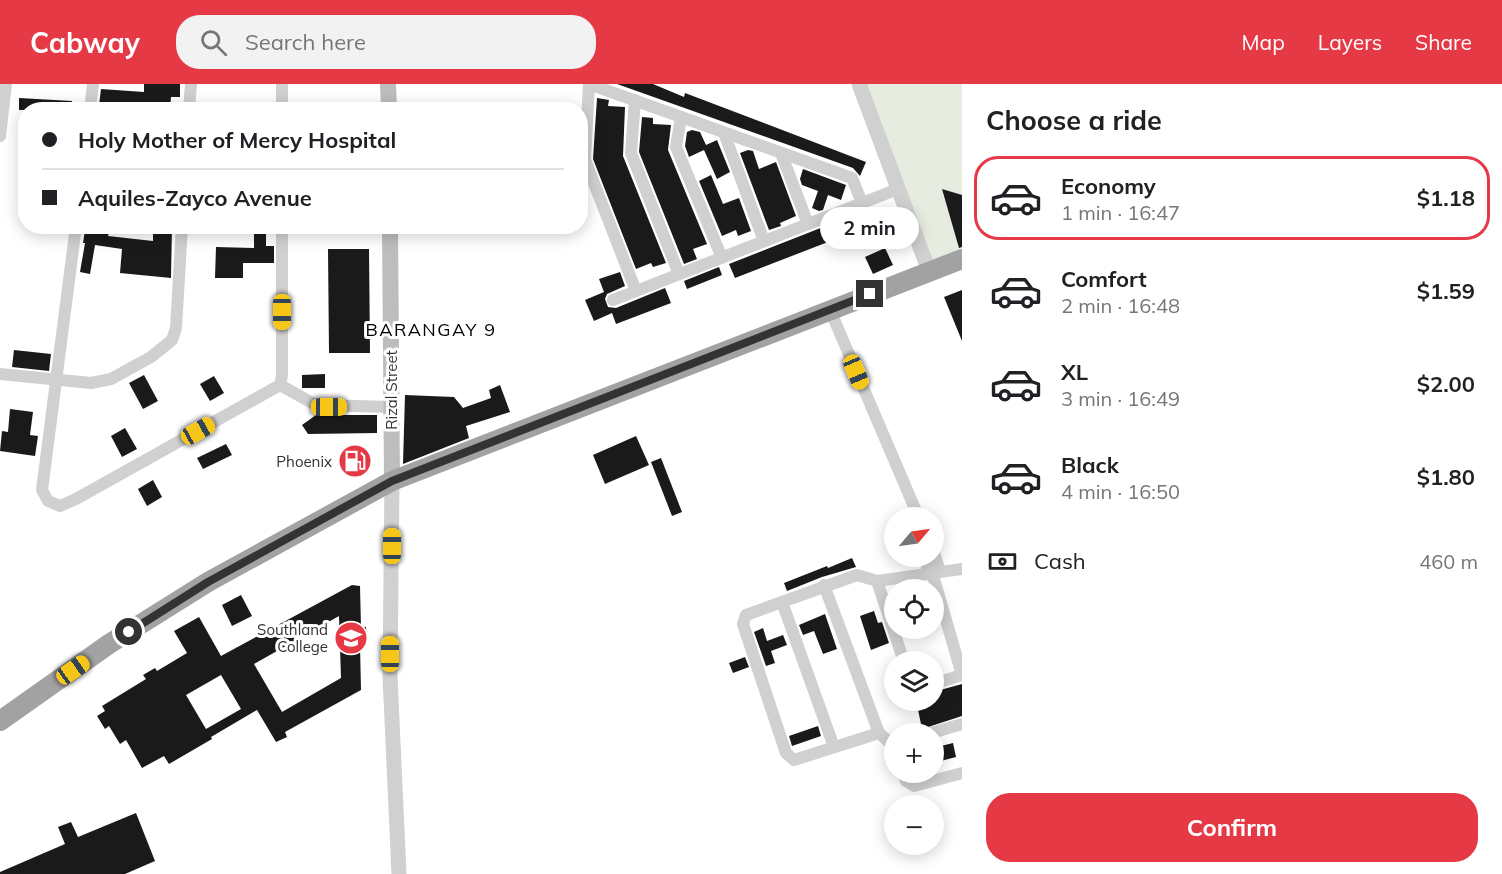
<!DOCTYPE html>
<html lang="en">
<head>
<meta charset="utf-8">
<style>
	body { margin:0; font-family:Mulish,sans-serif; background:#f2f2f2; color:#202124; height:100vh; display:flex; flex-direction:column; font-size:22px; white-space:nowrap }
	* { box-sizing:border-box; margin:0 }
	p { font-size:20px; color:#757577 }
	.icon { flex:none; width:33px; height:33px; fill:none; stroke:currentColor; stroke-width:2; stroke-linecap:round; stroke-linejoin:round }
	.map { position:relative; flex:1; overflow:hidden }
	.sheet { display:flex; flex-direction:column; background:#fff; width:540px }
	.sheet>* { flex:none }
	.banner { position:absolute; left:18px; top:18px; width:570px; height:132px; border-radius:24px; box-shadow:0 3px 15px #0003; display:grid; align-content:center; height:132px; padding:0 24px; background:#fff }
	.needle { width:39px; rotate:61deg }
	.tools { position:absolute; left:884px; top:423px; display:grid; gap:12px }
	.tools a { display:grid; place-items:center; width:60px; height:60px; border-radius:50%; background:#fff; box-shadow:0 3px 15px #0003; font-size:30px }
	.end { position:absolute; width:27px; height:27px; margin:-14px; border:8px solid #333; background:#fff; box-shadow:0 0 0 3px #fff }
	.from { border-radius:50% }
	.bubble { position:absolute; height:42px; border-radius:21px; background:#fff; box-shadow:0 3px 15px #0003; font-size:20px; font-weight:700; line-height:42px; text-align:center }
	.car { position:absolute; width:18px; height:36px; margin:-18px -9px; border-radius:8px; box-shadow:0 0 4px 2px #0007; background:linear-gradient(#f5c518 24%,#345 0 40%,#f5c518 0 76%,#345 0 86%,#f5c518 0) }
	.banner b { display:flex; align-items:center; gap:21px; height:57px; font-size:22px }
	.banner b+b { border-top:2px solid #e0e0e0 }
	.banner i { width:15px; height:15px; background:#202124 }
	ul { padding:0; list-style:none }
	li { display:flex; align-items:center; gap:18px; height:84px; margin:0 12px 9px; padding:0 12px; border:3px solid transparent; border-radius:24px }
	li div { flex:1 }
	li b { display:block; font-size:22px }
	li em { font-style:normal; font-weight:700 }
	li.selected { border-color:#e63946 }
	li>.icon { width:54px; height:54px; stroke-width:1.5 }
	h2 { padding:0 24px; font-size:27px; line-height:72px }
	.pay { display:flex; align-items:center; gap:15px; height:66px; padding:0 24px; font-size:22px }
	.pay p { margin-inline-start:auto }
	.cta { display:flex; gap:12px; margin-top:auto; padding:12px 24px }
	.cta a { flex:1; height:69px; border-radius:24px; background:#e63946; color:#fff; font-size:24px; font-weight:700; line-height:69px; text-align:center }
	header { display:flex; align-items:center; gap:36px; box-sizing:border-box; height:84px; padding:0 30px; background:#e63946; color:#fff }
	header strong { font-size:28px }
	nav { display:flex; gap:33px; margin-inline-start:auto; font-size:21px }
	.search { width:420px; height:54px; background:#f2f2f2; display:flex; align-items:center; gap:15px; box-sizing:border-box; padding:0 21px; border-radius:24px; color:#757577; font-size:22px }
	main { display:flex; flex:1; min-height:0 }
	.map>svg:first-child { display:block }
	.green { fill:#e6ecdf }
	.building { fill:#1a1a1a; fill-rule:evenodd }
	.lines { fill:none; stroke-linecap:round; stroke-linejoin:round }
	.minor { stroke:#d0d0d0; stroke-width:12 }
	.tertiary { stroke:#d0d0d0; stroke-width:15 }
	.secondary { stroke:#bdbdbd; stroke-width:16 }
	.trunk { stroke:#a2a2a2; stroke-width:20 }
	.route { stroke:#333; stroke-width:8 }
	.labels { text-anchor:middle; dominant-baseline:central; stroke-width:6; stroke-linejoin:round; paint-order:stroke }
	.street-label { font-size:15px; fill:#333; stroke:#fff }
	.poi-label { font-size:15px; fill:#333; stroke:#fff; text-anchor:end }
	.quarter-label { font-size:18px; letter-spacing:1.5px; fill:#000; stroke:#fff }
</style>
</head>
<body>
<header>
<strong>Cabway</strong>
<div class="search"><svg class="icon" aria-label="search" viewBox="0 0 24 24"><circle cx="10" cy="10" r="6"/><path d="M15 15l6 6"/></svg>Search here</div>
<nav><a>Map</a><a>Layers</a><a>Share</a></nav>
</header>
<main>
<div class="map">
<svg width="962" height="790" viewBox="0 0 962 790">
	<rect width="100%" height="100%" fill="#fff"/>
	<!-- green -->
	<path class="green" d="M865 0H962V111L942 106 962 167 932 180Z"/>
	<!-- building -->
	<g class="building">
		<path d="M144 0H180V13H171L170 26H143L99 21 101 5 144 8Z"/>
		<path d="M617 0H653L684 13 685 9 866 78 860 92 853 84Z"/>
		<path d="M19 14 72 17V26H19Z"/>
		<path d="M597 14 609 16 608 22 625 23 623 72 666 179 653 183 651 179 636 185 593 75Z"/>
		<path d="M642 33 653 34V40L671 41 668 66 707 160 693 165 697 175 684 180 639 68Z"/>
		<path d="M692 46 700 48 706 61 717 56 730 88 717 95 704 66 689 73 685 62 687 48Z"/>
		<path d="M748 66 753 67 759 85 776 78 796 132 780 139 781 142 769 146 740 69Z"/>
		<path d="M803 85 846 101 841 116 828 111 823 126 819 127 812 124 818 107 802 101 800 95Z"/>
		<path d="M711 91 723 120 739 114 751 147 738 152 736 146 722 152 699 97Z"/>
		<path d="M942 105 962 111V163L959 164Z"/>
		<path d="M841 136 846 151 735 194 729 180Z"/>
		<path d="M153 142H172L171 194 120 189 122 165 95 161 90 190 80 188 85 159H83L85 146 109 149 108 152 153 157Z"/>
		<path d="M254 144H266V162H274V179H243V194H215L216 163 254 164Z"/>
		<path d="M885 164 893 181 873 190 865 173Z"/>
		<path d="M328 165H369L370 269H329Z"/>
		<path d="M719 183 722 191 687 205 684 197Z"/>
		<path d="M620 188 625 202 607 210 605 215 608 223 616 224 665 204 671 219 616 240 612 229 594 237 585 216 604 208 599 195Z"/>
		<path d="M962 206V257L944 213Z"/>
		<path d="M14 266 51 270 49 287 12 283Z"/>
		<path d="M325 290V304H302V291Z"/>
		<path d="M144 291 158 317 143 325 129 299Z"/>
		<path d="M214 292 224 309 210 317 200 300Z"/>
		<path d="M500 301 510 328 466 342 469 354 403 380 405 311 454 313 463 324 491 314 489 306Z"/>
		<path d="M10 325 33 328 30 351 38 352 35 372 0 367 2 347 8 348Z"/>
		<path d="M316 331H377V349L308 350 302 341Z"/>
		<path d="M125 344 137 365 122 373 111 352Z"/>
		<path d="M636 352 649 381 605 400 593 371Z"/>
		<path d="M226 360 232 371 203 385 197 374Z"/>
		<path d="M363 364 371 377 346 391 339 378Z"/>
		<path d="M661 374 682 428 672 432 651 378Z"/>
		<path d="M153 396 162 413 147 422 138 405Z"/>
		<path d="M852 474 856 483 822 493 787 507 784 499 827 482 828 484Z"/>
		<path d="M352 501 360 502 361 543H366L367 560 360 561 361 606 285 648 287 653 276 658 257 626 211 653 212 655 169 680 164 672 142 684 126 656 120 660 109 642 105 645 97 632 105 627 102 622 146 595 143 591 155 584 157 587 187 569 174 547 199 533 221 572ZM339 532 341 594 282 628 254 580ZM221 591 241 625 206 645 186 611Z"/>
		<path d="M241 511 252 532 232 542 222 521Z"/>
		<path d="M874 527 878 539 882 538 889 559 871 566 860 532Z"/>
		<path d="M825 530 837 565 823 570 814 547 803 551 799 541Z"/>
		<path d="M763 544 767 557 783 551 787 561 771 567 775 579 766 582 754 548Z"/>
		<path d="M745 573 749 583 733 589 729 579Z"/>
		<path d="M962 600V632L922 645 916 616H933V608Z"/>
		<path d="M818 642 821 652 792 662 789 652Z"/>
		<path d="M953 659 956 673 933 679V664Z"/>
		<path d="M136 729 155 777 125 790H0V788L65 760 58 743 71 738 78 753Z"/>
	</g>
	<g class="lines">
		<!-- minor -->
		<g class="minor">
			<path d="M282 0V26"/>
			<path d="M589 0 852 94 862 119"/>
			<path d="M589 0 585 76 636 207"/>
			<path d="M635 16 631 69 679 190"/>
			<path d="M90 26 93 0"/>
			<path d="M189 26 191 0"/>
			<path d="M681 33 676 63 722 174"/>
			<path d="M724 49 764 157"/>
			<path d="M0 52 6 0"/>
			<path d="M781 69 808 140"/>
			<path d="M76 142 42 406 48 417 60 422 76 415 280 301 282 292V142"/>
			<path d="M613 216 898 105"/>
			<path d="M830 226 919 434"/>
			<path d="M0 290 91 299 111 295 151 273 172 256 176 244 182 142"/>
			<path d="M280 301 316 321 392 323"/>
			<path d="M933 466 940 487"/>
			<path d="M932 488 962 591"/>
			<path d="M927 489 928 472"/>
			<path d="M877 497 904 578"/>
			<path d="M824 501 879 649 890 659 894 658"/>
			<path d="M782 518 834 663"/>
			<path d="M933 600 962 591"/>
			<path d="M879 649 794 676 786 669 743 540 746 531 857 491 877 497 962 485"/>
			<path d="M928 650 962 640"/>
			<path d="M903 688 906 697 914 702 962 689"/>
		</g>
		<!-- tertiary -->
		<g class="tertiary">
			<path d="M859 0 929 187"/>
			<path d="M392 397 390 592 399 790"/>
		</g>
		<!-- secondary -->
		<g class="secondary">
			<path d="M388 0 389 26"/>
			<path d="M390 142 392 397"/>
		</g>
		<!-- trunk -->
		<path class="trunk" d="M0 637 109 560 208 498 392 397 962 175"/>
	</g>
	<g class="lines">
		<!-- route -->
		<path class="route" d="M129 548 208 498 392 397 870 210"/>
	</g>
	<!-- icons -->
	<defs>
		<g id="fuel-disc" transform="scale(1.725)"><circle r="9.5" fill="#e63946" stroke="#fff"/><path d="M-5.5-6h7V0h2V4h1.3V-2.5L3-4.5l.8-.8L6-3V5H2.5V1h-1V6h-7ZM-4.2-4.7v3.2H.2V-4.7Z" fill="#fff"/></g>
		<g id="school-disc" transform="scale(1.725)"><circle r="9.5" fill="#e63946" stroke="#fff"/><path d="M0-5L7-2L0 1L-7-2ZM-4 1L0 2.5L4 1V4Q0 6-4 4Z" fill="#fff"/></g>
	</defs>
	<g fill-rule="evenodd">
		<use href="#fuel-disc" x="355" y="377"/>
		<use href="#school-disc" x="351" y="554"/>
	</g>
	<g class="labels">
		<!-- street labels -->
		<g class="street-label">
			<text transform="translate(391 306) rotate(-90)">Rizal Street</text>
		</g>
		<!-- poi labels -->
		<g class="poi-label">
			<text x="332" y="377">Phoenix</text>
			<text x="328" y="545">Southland<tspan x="328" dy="17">College</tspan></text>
		</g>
		<!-- quarter labels -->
		<g class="quarter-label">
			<text x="431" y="245">BARANGAY 9</text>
		</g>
	</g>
</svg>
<div class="tools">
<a><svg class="needle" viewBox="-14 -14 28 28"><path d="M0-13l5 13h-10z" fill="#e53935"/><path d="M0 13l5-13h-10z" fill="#757577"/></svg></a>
<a><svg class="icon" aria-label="locate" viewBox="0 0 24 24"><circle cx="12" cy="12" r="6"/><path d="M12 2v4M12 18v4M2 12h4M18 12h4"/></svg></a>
<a><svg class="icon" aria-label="layers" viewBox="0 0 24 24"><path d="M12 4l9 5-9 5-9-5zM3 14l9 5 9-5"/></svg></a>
<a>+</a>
<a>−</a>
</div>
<i class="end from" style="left:129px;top:548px"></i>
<i class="end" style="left:870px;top:210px"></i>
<div class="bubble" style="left:820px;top:123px;width:99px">2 min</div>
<i class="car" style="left:282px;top:228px;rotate:180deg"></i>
<i class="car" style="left:856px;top:288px;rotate:157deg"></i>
<i class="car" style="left:329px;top:323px;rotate:90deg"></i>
<i class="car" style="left:198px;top:347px;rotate:61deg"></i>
<i class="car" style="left:392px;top:462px;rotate:0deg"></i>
<i class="car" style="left:390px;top:570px;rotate:0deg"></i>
<i class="car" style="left:73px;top:586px;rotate:55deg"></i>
<div class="banner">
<b><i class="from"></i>Holy Mother of Mercy Hospital</b>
<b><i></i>Aquiles-Zayco Avenue</b>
</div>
</div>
<section class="sheet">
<h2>Choose a ride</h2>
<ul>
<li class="selected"><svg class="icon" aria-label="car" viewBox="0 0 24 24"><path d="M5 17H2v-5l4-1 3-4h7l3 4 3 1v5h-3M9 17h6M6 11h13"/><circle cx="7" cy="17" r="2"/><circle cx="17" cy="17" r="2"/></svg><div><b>Economy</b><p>1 min · 16:47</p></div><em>$1.18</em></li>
<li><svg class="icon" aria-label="car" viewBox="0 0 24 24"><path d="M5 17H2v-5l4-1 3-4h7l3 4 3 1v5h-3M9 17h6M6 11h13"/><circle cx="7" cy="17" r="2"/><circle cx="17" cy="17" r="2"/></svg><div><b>Comfort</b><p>2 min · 16:48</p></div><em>$1.59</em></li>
<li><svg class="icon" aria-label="car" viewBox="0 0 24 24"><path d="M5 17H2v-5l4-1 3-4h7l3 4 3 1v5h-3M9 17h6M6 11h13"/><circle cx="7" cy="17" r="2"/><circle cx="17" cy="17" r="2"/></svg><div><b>XL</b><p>3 min · 16:49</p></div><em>$2.00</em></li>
<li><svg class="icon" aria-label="car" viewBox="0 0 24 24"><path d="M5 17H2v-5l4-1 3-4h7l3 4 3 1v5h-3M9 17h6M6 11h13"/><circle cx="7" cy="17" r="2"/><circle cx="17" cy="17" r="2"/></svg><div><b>Black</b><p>4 min · 16:50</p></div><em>$1.80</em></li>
</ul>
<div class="pay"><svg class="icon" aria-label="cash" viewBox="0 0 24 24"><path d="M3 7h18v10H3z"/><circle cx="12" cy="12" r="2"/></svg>Cash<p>460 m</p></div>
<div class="cta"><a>Confirm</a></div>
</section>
</main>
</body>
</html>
